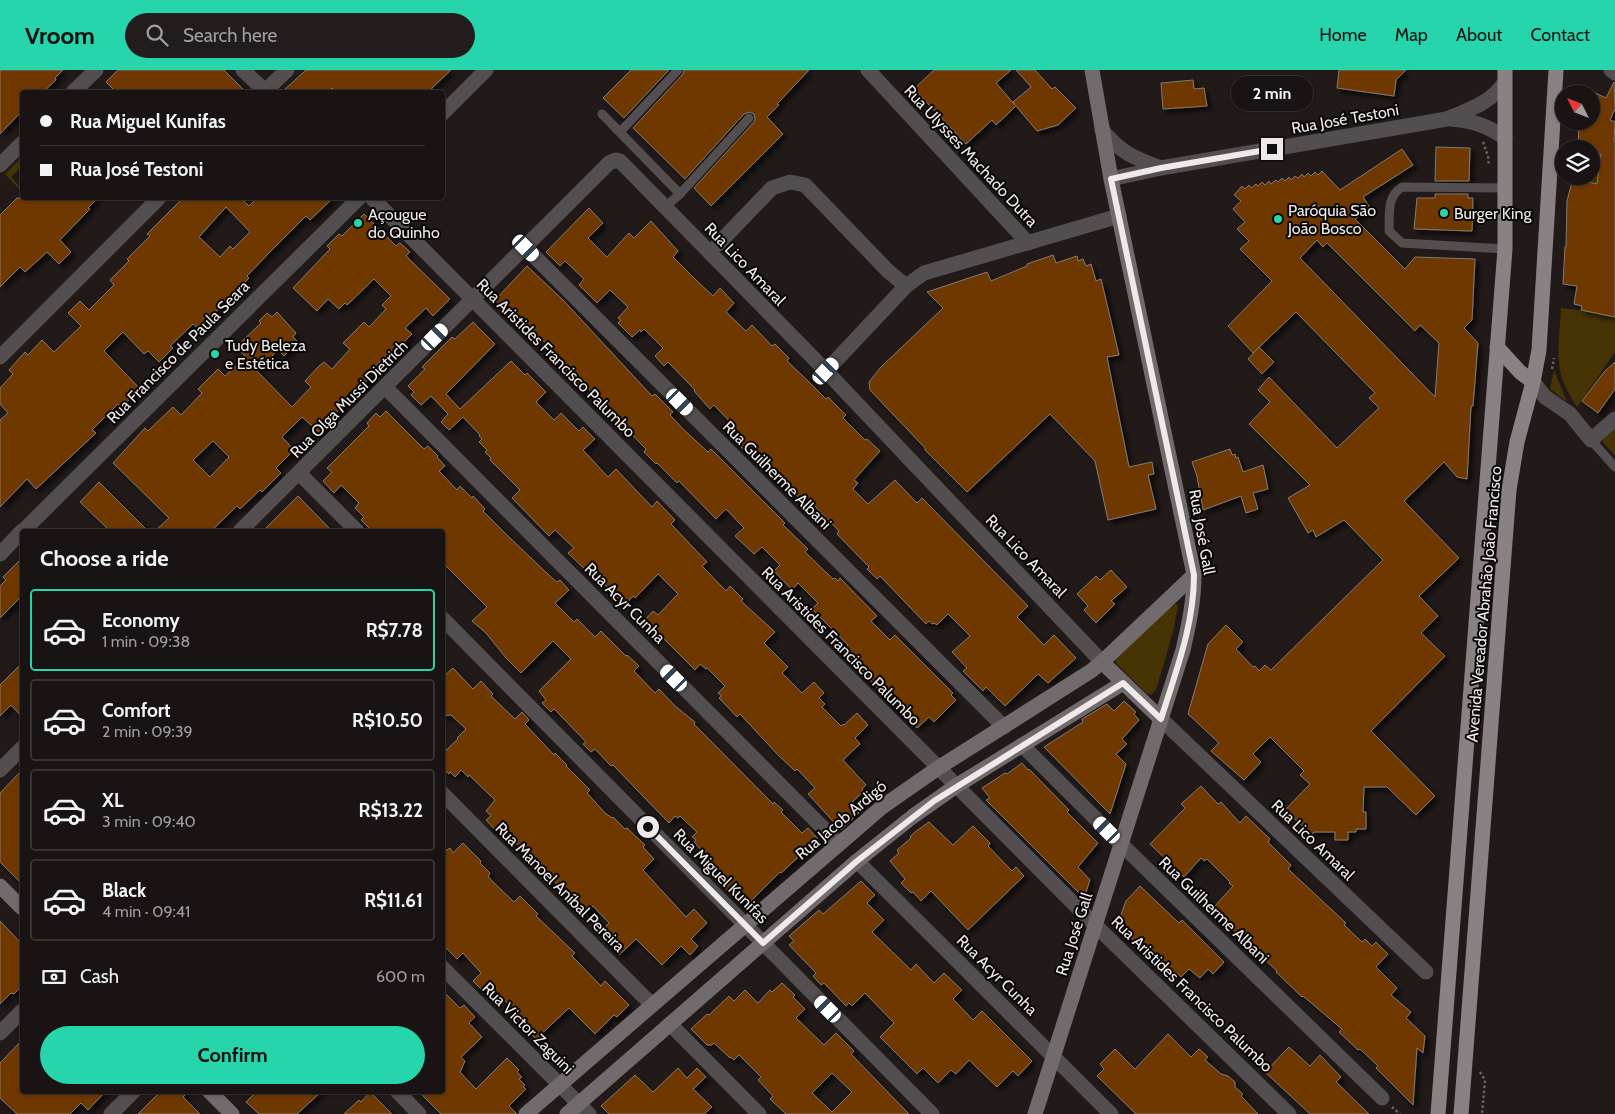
<!DOCTYPE html>
<html lang="en">
<head>
<meta charset="utf-8">
<style>
	body { margin:0; font-family:Cabin,sans-serif; background:#221d1c; color:#f1f3f6; height:100vh; display:flex; flex-direction:column; font-size:19px; white-space:nowrap }
	* { box-sizing:border-box; margin:0 }
	p { font-size:16px; color:#9f9ea0 }
	.icon { flex:none; width:28px; height:28px; fill:none; stroke:currentColor; stroke-width:2; stroke-linecap:round; stroke-linejoin:round }
	.map { position:relative; flex:1; overflow:hidden }
	.drawer { position:absolute; left:20px; top:459px; width:425px; height:565px; display:flex; flex-direction:column; background:#191413; border-radius:5px; box-shadow:0 1px 4px #0004,0 0 0 1px #373333 }
	.drawer>* { flex:none }
	.hud { position:absolute; left:20px; top:20px; width:425px; height:110px; border-radius:5px; box-shadow:0 1px 4px #0004,0 0 0 1px #373333; display:grid; align-content:center; height:110px; padding:0 20px; background:#191413 }
	.needle { width:32px; rotate:312deg }
	.tools { position:absolute; left:1555px; top:15px; display:grid; gap:10px }
	.tools a { display:grid; place-items:center; width:45px; height:45px; border-radius:50%; background:#191413; box-shadow:0 1px 4px #0004,0 0 0 1px #373333; font-size:25px }
	.end { position:absolute; width:22px; height:22px; margin:-11px; border:6px solid #efeae9; background:#111; box-shadow:0 0 0 2px #111 }
	.from { border-radius:50% }
	.bubble { position:absolute; height:35px; border-radius:18px; background:#191413; box-shadow:0 1px 4px #0004,0 0 0 1px #373333; font-size:16px; font-weight:700; line-height:35px; text-align:center }
	.car { position:absolute; width:15px; height:30px; margin:-15px -8px; border-radius:6px; box-shadow:0 0 4px 1px #0007; background:linear-gradient(#fff 24%,#345 0 40%,#fff 0 76%,#345 0 86%,#fff 0) }
	.hud b { display:flex; align-items:center; gap:18px; height:48px; font-size:19px }
	.hud b+b { border-top:1px solid #373333 }
	.hud i { width:12px; height:12px; background:#f1f3f6 }
	ul { padding:0; list-style:none }
	li { display:flex; align-items:center; gap:15px; height:82px; margin:0 10px 8px; padding:0 10px; border:2px solid #373333; border-radius:5px }
	li div { flex:1 }
	li b { display:block; font-size:19px }
	li em { font-style:normal; font-weight:700 }
	li.active { border-color:#27d5ad }
	li>.icon { width:45px; height:45px; stroke-width:1.5 }
	h2 { padding:0 20px; font-size:22px; line-height:60px }
	.pay { display:flex; align-items:center; gap:12px; height:55px; padding:0 20px; font-size:19px }
	.pay p { margin-inline-start:auto }
	.action { display:flex; gap:10px; margin-top:auto; padding:10px 20px }
	.action a { flex:1; height:58px; border-radius:30px; background:#27d5ad; color:#111; font-size:20px; font-weight:700; line-height:58px; text-align:center }
	header { display:flex; align-items:center; gap:30px; box-sizing:border-box; height:70px; padding:0 25px; background:#27d5ad; color:#111 }
	header strong { font-size:24px }
	nav { display:flex; gap:28px; margin-inline-start:auto; font-size:18px }
	.search { width:350px; height:45px; background:#221d1c; display:flex; align-items:center; gap:12px; box-sizing:border-box; padding:0 18px; border-radius:28px; color:#9f9ea0; font-size:19px }
	.map>svg:first-child { display:block }
	.green { fill:#463405 }
	.building { fill:#6e3700; stroke:#827a74; fill-rule:evenodd; filter:url(#shadow) }
	.lines { fill:none; stroke-linecap:round; stroke-linejoin:round }
	.path { stroke:#6a6362; stroke-width:2.5; stroke-dasharray:2.5 2.5; stroke-linecap:butt }
	.service { stroke:#534f50; stroke-width:9 }
	.minor { stroke:#534f50; stroke-width:15 }
	.tertiary { stroke:#534f50; stroke-width:15 }
	.secondary { stroke:#726b6d; stroke-width:15 }
	.primary { stroke:#8a8184; stroke-width:15 }
	.route { stroke:#efeae9; stroke-width:6 }
	.poi-dot { fill:#27d5ad; stroke:#090606; stroke-width:2 }
	.labels { text-anchor:middle; dominant-baseline:central; stroke-width:4; stroke-linejoin:round; paint-order:stroke }
	.street-label { font-size:16px; fill:#efeae9; stroke:#090606 }
	.poi-label { font-size:16px; fill:#efeae9; stroke:#090606; text-anchor:start }
</style>
</head>
<body>
<header>
<strong>Vroom</strong>
<div class="search"><svg class="icon" aria-label="search" viewBox="0 0 24 24"><circle cx="10" cy="10" r="6"/><path d="M15 15l6 6"/></svg>Search here</div>
<nav><a>Home</a><a>Map</a><a>About</a><a>Contact</a></nav>
</header>
<div class="map">
<svg width="1615" height="1044" viewBox="0 0 1615 1044">
	<defs>
		<filter id="shadow"><feDropShadow dx="4" dy="4" stdDeviation="2.5" flood-color="#0009"/></filter>
	</defs>
	<rect width="100%" height="100%" fill="#211a19"/>
	<!-- green -->
	<g class="green">
		<path d="M1591 88 1600 90 1597 114 1569 106H1591Z"/>
		<path d="M19 90 21 97 11 107 22 119V122L5 104Z"/>
		<path d="M1561 238 1581 240 1615 247V282L1577 337C1571 327 1564 316 1561 305 1556 284 1560 259 1561 238Z"/>
		<path d="M1554 300 1567 332 1550 319Z"/>
		<path d="M1615 359V386L1602 371Z"/>
		<path d="M1176 534 1178 536 1173 562 1156 620 1151 625 1147 624 1116 593 1115 588 1169 538Z"/>
	</g>
	<!-- building -->
	<g class="building">
		<path d="M0 0H63L55 8 56 10 43 22H22V41L0 64Z"/>
		<path d="M118 0H224L246 22H116L106 12Z"/>
		<path d="M306 0H451L432 18 430 22H336L332 18 327 22H282Z"/>
		<path d="M631 0H669L624 48 603 28Z"/>
		<path d="M684 0H809L777 34 779 35 767 47 783 64 711 136 694 118 754 52 755 49 754 44 750 42 744 44 685 109 633 58 683 4Z"/>
		<path d="M934 0H1011L996 13 1015 35 1013 32 1031 17 1016 0H1035L1052 19 1055 17 1076 38 1058 55 1037 61 1016 36 996 55 992 50 966 74 914 19Z"/>
		<path d="M1339 0H1406L1396 10 1394 26 1337 18Z"/>
		<path d="M1193 10 1194 19 1204 18 1207 36 1163 39 1161 13Z"/>
		<path d="M1614 12 1615 39 1610 50 1615 52 1614 71 1615 72V247L1581 240 1582 236 1574 234 1577 216 1563 214 1565 177H1566L1567 131 1573 108 1597 114 1601 84 1591 83V79H1579L1578 51H1591V21L1606 28Z"/>
		<path d="M1436 77 1470 78 1469 111H1435Z"/>
		<path d="M1402 79 1413 95 1363 127 1371 139 1355 149 1405 199 1415 187 1475 189 1472 250 1464 258 1478 273 1473 336H1471L1467 409 1457 407 1444 392 1404 431 1459 488 1419 526 1438 546 1421 563 1445 586 1371 661 1435 726 1416 745 1387 717H1364L1363 742H1366V759H1356V762H1348V770H1335V762H1314L1312 765 1285 740 1310 714 1300 705 1304 701 1270 667 1253 684 1261 692 1244 710 1211 681 1219 673 1188 644 1208 574 1226 555 1243 572 1236 579 1253 597 1255 596 1259 601 1265 595 1271 600 1383 490 1344 450 1316 467 1313 460 1308 463 1288 428 1310 415 1249 354 1270 332 1258 320 1269 307 1337 378 1379 338 1369 328 1375 323 1296 242 1253 283 1228 256 1272 211 1240 179 1249 171 1237 159 1245 152 1233 139 1241 131 1234 125 1242 116 1245 119 1249 115 1251 118 1256 114 1258 116 1262 112 1265 115 1269 111 1271 114 1276 110 1278 112 1282 108 1285 111 1289 107 1291 110 1295 106 1298 108 1302 104 1304 107 1308 103 1311 106 1315 102 1318 105 1322 101 1340 120ZM1317 170 1323 177 1327 173 1415 261 1420 255 1439 273 1435 327 1300 188Z"/>
		<path d="M1435 124H1468V128H1473L1472 161 1414 159 1417 128H1435Z"/>
		<path d="M17 128H98L88 138 90 139 84 145 60 170 71 182 59 194 47 182 25 202 20 197 0 217V145Z"/>
		<path d="M183 128H241L249 136 257 128H333L310 150 306 146 267 185 247 206 249 208 199 259 193 254 170 276 173 278 159 292 148 281 144 284 123 262 104 281 140 319 121 338 118 334 92 360 96 363 36 419 27 409 0 437V350L8 343 0 334V318L13 304 9 300 25 282 28 285 42 270 54 282 81 256 68 243 80 231 89 240 114 215 110 210 129 191 127 189 150 166 147 164ZM226 137 250 162 233 179 230 176 220 187 199 167Z"/>
		<path d="M589 138 603 153 588 168 607 187 629 163 634 168 651 151 678 181 673 187 695 209 713 226 720 218 734 233 726 242 746 261 752 255 772 276 775 274 789 288 787 291 807 310 826 329 828 327 846 345 843 348 865 370 867 369 880 381 854 410 858 413 853 419 868 434 895 410 917 433 922 428 1028 536 1017 547 1044 575 1054 565 1076 588 1048 613 1038 604 1005 636 986 617 983 621 963 601 967 598 952 582 970 566 948 544 937 555 934 553 932 554 929 551 926 554 880 506 877 509 867 499 869 497 837 464 839 461 806 427 802 431 757 386 753 389 727 363 734 356 714 335 710 339 694 321 695 320 668 292 664 296 655 286 663 278 644 259 641 262 640 260 632 267 618 253 621 250 618 248 628 237 610 220 597 233 579 215 584 209 565 191 560 196 546 182Z"/>
		<path d="M364 144 396 176 400 173 410 182 406 186 450 229 433 246 426 238 405 258 412 264 394 282 392 280 367 304 370 307 331 348 334 351 321 364 302 347 282 367 294 380 276 398 281 403 262 422 260 420 240 439 237 436 211 461H155L169 448 113 393 145 358 148 361 173 337 181 345 202 323 198 319 218 299 225 306 246 287 236 277 261 253 259 251 267 243 272 247 277 242 296 263 293 267 298 272 284 286 278 280 257 301 292 337 311 317 305 311 319 296 324 292 332 299 350 279 343 273 364 252 369 257 386 239 382 235 391 226 374 209 347 235 345 233 339 239 328 229 317 241 293 218 330 179 327 176 339 164 342 166ZM213 371 229 387 210 407 193 390Z"/>
		<path d="M1053 185 1056 193 1077 186 1078 191 1083 189 1086 196 1091 194 1096 211 1101 209 1119 285 1107 287 1129 397 1152 392 1154 404 1148 405 1156 439 1108 450 1095 391 1050 344 967 422 925 380V378L870 320 869 312 881 297 943 238 927 222 987 202 991 211 1027 196V194Z"/>
		<path d="M527 196 563 230 652 326 655 324 673 342 670 345 683 359 708 382 711 379 785 453 783 455 808 479 805 482 833 509 835 508 838 511 840 508 877 546 871 551 890 570 895 565 953 623 951 625 956 630 934 652 929 647 917 658 860 600 861 598 843 580 848 575 812 539 818 533 798 513 792 520 774 501 780 495 762 477 754 484 735 466 744 458 726 439 716 449 679 411 677 413 657 393 656 394 644 382 646 379 641 374 624 356 622 358 602 339 605 337 587 317 582 322 570 311 573 307 549 282 551 279 533 260 531 262 513 244 512 246 495 230Z"/>
		<path d="M473 252 495 274 446 324 460 339 511 291 525 305 527 303 546 322 536 332 554 350 561 343 579 361 583 357 595 369 583 380 608 407 616 399 652 437 657 431 675 450 671 454 707 492 702 496 726 521 730 516 743 529 741 531 775 562 764 573 788 597 782 603 802 623 814 612 824 623 819 628 825 634 822 637 841 656 843 654 844 655 857 643 868 655 855 668 860 674 843 690 866 715 862 719 864 721 850 734 859 743 841 760 808 724 815 718 797 699 795 701 778 685 740 644 737 647 719 628 722 626 718 623 725 616 707 598 706 599 700 594 695 600 645 550 653 541 658 545 678 524 658 504 635 528 633 526 625 535 599 509 597 511 568 483 574 478 555 460 549 466 512 428 520 420 490 390 491 388 485 382 487 380 479 372 482 369 479 366 480 365 463 347 449 360 441 352 448 344 431 326 421 335 411 325 414 322 408 316 425 299 422 297 452 267 455 269Z"/>
		<path d="M1259 277 1274 292 1262 304 1248 289Z"/>
		<path d="M1615 292V319L1598 343 1582 331 1604 302Z"/>
		<path d="M386 341 424 379 428 376 438 386 437 387 445 396 439 401 457 420 460 416 472 428 473 426 485 439 483 441 510 468 552 508 557 512 560 510 569 520 555 533 574 552 577 549 595 567 601 561 626 586 627 585 639 596 634 601 655 623 659 619 675 636 695 652 694 654 773 734 774 732 783 740 781 742 802 763 808 758 818 769 781 803 780 802 748 834 739 825 735 828 725 818 729 811 694 772 696 770 692 767 697 762 680 746 678 748 675 746 669 753 613 695 611 696 595 679 591 682 583 674 586 672 563 648 554 639 551 642 542 633 546 630 539 621 571 589 553 571 521 603 506 588 486 563 472 551 487 537 442 492V461H372L361 450 364 447 355 438 359 433 341 415 334 423 323 411 332 402 327 398 369 356 367 353 376 343 380 347Z"/>
		<path d="M1230 379 1232 385 1235 384 1236 388 1238 387 1243 402 1263 395 1268 419 1253 423 1258 439 1246 443 1241 426 1203 440 1197 406 1192 392Z"/>
		<path d="M99 412 148 461H110L80 432Z"/>
		<path d="M298 426 332 461H263Z"/>
		<path d="M22 488V526L0 548V516L6 510 3 507Z"/>
		<path d="M1111 500 1127 517 1111 531 1115 534 1096 553 1084 540 1088 536 1077 524 1096 506 1100 510Z"/>
		<path d="M22 593V647L11 635 0 646V615Z"/>
		<path d="M453 598 473 619 481 611 493 624 491 626 515 649 522 642 529 650 525 654 554 685 555 683 567 695 566 696 590 720 587 723 605 743 612 748 613 747 625 759 627 758 645 775 643 777 654 789 643 800 686 847 694 839 707 853 691 869 698 876 690 885 681 876 662 895 636 869 619 885 608 874 614 869 604 858 609 853 593 836 585 844 554 811 555 810 500 758 496 761 486 750 491 746 486 741 495 730 469 705 468 707 461 700 455 707 450 702 449 704 442 698V684L458 669 457 668 466 659 451 645 442 646V608Z"/>
		<path d="M1124 631 1136 642 1134 644 1139 650 1122 669 1127 674 1116 684 1126 694 1110 744 1044 677 1083 652 1082 649 1107 634 1114 641Z"/>
		<path d="M1022 693 1028 700 1029 699 1069 740 1067 742 1098 773 1078 797 1090 810 1084 828 986 730 990 728 982 718 1005 703 1007 704Z"/>
		<path d="M22 700V814L0 792V723Z"/>
		<path d="M1201 716 1218 734 1221 732 1240 753 1246 746 1270 769 1268 772 1291 795 1288 799 1346 853 1344 855 1362 872 1365 869 1372 876 1376 872 1388 884 1376 897 1397 918 1391 925 1411 942 1406 948 1425 966 1423 983 1417 978 1413 1035 1376 998 1378 996 1360 979 1358 980 1339 962 1342 959 1303 926 1302 927 1276 902 1277 901 1232 859 1235 856 1214 837 1233 816 1229 813 1230 812 1207 789 1204 791 1201 788 1184 807 1150 774 1185 738 1181 734Z"/>
		<path d="M929 752 953 775 973 756 990 773 988 776 1012 801 1016 797 1024 806 968 860 931 821 921 831 913 822 911 823 901 813 905 809 890 791 899 783 897 780 911 768 910 767 915 762Z"/>
		<path d="M463 773 481 791 480 793 490 803 488 806 492 811 514 832 520 826 538 844 536 846 575 883 572 886 601 916 605 911 629 935 617 947 614 945 595 964 569 938 536 969 513 944 516 942 496 922 489 917 484 922 473 911 481 903 463 883 457 889 442 874V783L450 778 453 783Z"/>
		<path d="M861 811 875 825 867 833 884 850 872 862 911 900 916 894 934 913 944 903 962 920 953 929 973 950 982 941 1032 991 1018 1006 1013 1001 997 1017 969 990 956 1004 951 1000 938 1013 923 998 917 1004 880 967 894 953 865 923 852 936 849 933 846 936 824 913 821 915 813 906 816 903 789 875 794 871 789 866 819 840 823 844Z"/>
		<path d="M1140 816 1179 853 1182 850 1224 892 1213 904 1208 899 1200 908 1189 899 1181 907 1177 903 1175 904 1157 886 1154 890 1131 868 1128 870 1116 858 1126 831Z"/>
		<path d="M0 851 22 874V916L14 924 11 923 0 934Z"/>
		<path d="M782 913 795 925 793 927 805 939 796 948 824 975 836 963 854 981 851 984 909 1044H786L770 1029 773 1026 758 1010 761 1007 739 985 734 990 731 987 730 988 714 973 712 975H707L691 959 707 944 709 945 729 926 734 931 745 920 758 933 770 920 772 922ZM832 1003 852 1022 832 1042 812 1023Z"/>
		<path d="M442 920 460 938 464 935 475 947 469 953 482 967 461 987 465 991 460 1002 476 1019 507 988 519 1000 517 1002 522 1007 519 1009 525 1015 523 1017 526 1019 509 1036 517 1044H441L418 1021H442Z"/>
		<path d="M1168 964 1191 987 1199 979 1208 987 1205 990 1221 1004 1228 1006 1235 1012V1017L1243 1024 1241 1026 1258 1044H1136L1097 1006 1104 999 1100 994 1115 979 1135 999Z"/>
		<path d="M22 970V1021H106L88 1040 81 1033 70 1044H17L0 1028V993Z"/>
		<path d="M1289 977 1310 996 1320 985 1341 1007 1336 1012 1369 1044H1310L1265 1002Z"/>
		<path d="M678 998 687 1008 697 998 706 1007 693 1019 712 1037 704 1044H609L601 1036 635 1005 653 1022Z"/>
		<path d="M161 1021H189L183 1027 200 1044H138Z"/>
		<path d="M257 1021H322L297 1044H259L246 1032Z"/>
		<path d="M370 1022 392 1044H344L359 1030 361 1032Z"/>
	</g>
	<g class="lines">
		<!-- path -->
		<g class="path">
			<path d="M1483 72 1488 86 1489 96"/>
			<path d="M1552 299 1554 288"/>
			<path d="M1480 1002 1485 1010 1482 1044"/>
			<path d="M1392 1037 1400 1044"/>
		</g>
		<!-- service -->
		<g class="service">
			<path d="M602 44 680 124"/>
			<path d="M620 62 678 0"/>
			<path d="M665 137 680 124 749 48"/>
			<path d="M1505 179 1402 173 1389 161C1390 145 1386 127 1402 117L1506 118"/>
			<path d="M1591 370 1615 397"/>
		</g>
		<!-- minor -->
		<g class="minor">
			<path d="M243 0 266 22"/>
			<path d="M868 0 1028 173"/>
			<path d="M1611 0 1615 3"/>
			<path d="M73 22 96 0"/>
			<path d="M264 22 287 0"/>
			<path d="M0 95 22 73"/>
			<path d="M372 128 1095 855 1289 1044"/>
			<path d="M718 174 772 118 790 112 805 115 888 201 906 216"/>
			<path d="M525 177 1004 657"/>
			<path d="M0 287 159 128"/>
			<path d="M826 301 906 216 924 203 1119 146"/>
			<path d="M1533 312 1545 327 1570 344 1591 370 1615 349"/>
			<path d="M385 317 839 774"/>
			<path d="M299 403 357 461"/>
			<path d="M240 461 609 93 616 90 620 91 826 301 1102 592"/>
			<path d="M442 548 932 1044"/>
			<path d="M1161 649 1426 902"/>
			<path d="M1022 675 1121 774 1382 1028"/>
			<path d="M0 700 22 678"/>
			<path d="M442 723 652 935"/>
			<path d="M857 791 1111 1044"/>
			<path d="M442 897 589 1044"/>
			<path d="M670 954 759 1044"/>
			<path d="M0 963 22 941"/>
			<path d="M397 1021 419 1044"/>
			<path d="M111 1044 134 1021"/>
		</g>
		<!-- tertiary -->
		<g class="tertiary">
			<path d="M442 44 486 0"/>
			<path d="M1451 49C1473 51 1486 55 1505 68"/>
			<path d="M1102 60C1121 83 1134 88 1161 98"/>
			<path d="M1111 109 1161 98 1447 49C1468 40 1491 33 1504 13"/>
			<path d="M23 461 359 128"/>
			<path d="M0 484 22 461"/>
		</g>
		<!-- secondary -->
		<g class="secondary">
			<path d="M1102 592 1161 649"/>
			<path d="M0 816 22 838"/>
			<path d="M209 1021 232 1044"/>
			<path d="M526 1044 882 737 938 698 1091 601 1102 592 1194 505"/>
			<path d="M567 1044 857 791 912 747 956 716 1123 613"/>
			<path d="M1035 1044 1183 580C1189 554 1194 531 1194 505L1111 109 1092 0"/>
		</g>
		<!-- primary -->
		<g class="primary">
			<path d="M1497 277 1520 302 1533 312"/>
			<path d="M1438 1044 1505 179V0"/>
			<path d="M1461 1044 1509 420 1517 372 1533 312 1539 280 1556 0"/>
		</g>
	</g>
	<g class="lines">
		<!-- route -->
		<path class="route" d="M648 757 763 873 857 791 934 731 1123 613 1161 649C1176 601 1194 555 1194 505L1111 109 1161 98 1272 79"/>
	</g>
	<!-- markers -->
	<g class="poi-dot">
		<circle cx="1444" cy="143" r="5"/>
		<circle cx="1278" cy="149" r="5"/>
		<circle cx="358" cy="153" r="5"/>
		<circle cx="215" cy="284" r="5"/>
	</g>
	<g class="labels">
		<!-- street labels -->
		<g class="street-label">
			<text transform="translate(1345 49) rotate(-10)">Rua José Testoni</text>
			<text transform="translate(971 86) rotate(47)">Rua Ulysses Machado Dutra</text>
			<text transform="translate(745 194) rotate(46)">Rua Lico Amaral</text>
			<text transform="translate(178 282) rotate(-45)">Rua Francisco de Paula Seara</text>
			<text transform="translate(556 288) rotate(45)">Rua Aristides Francisco Palumbo</text>
			<text transform="translate(349 329) rotate(-45)">Rua Olga Mussi Dietrich</text>
			<text transform="translate(777 405) rotate(45)">Rua Guilherme Albani</text>
			<text transform="translate(1202 462) rotate(80)">Rua José Gall</text>
			<text transform="translate(1026 486) rotate(46)">Rua Lico Amaral</text>
			<text transform="translate(625 533) rotate(45)">Rua Acyr Cunha</text>
			<text transform="translate(1484 534) rotate(-85)">Avenida Vereador Abrahão João Francisco</text>
			<text transform="translate(841 576) rotate(45)">Rua Aristides Francisco Palumbo</text>
			<text transform="translate(841 750) rotate(-40)">Rua Jacob Ardigó</text>
			<text transform="translate(1313 770) rotate(44)">Rua Lico Amaral</text>
			<text transform="translate(721 806) rotate(45)">Rua Miguel Kunifas</text>
			<text transform="translate(560 817) rotate(45)">Rua Manoel Aníbal Pereira</text>
			<text transform="translate(1214 840) rotate(44)">Rua Guilherme Albani</text>
			<text transform="translate(1074 864) rotate(-72)">Rua José Gall</text>
			<text transform="translate(997 905) rotate(45)">Rua Acyr Cunha</text>
			<text transform="translate(1192 924) rotate(44)">Rua Aristides Francisco Palumbo</text>
			<text transform="translate(528 958) rotate(45)">Rua Victor Zaguini</text>
		</g>
		<!-- poi labels -->
		<g class="poi-label">
			<text x="1288" y="140">Paróquia São<tspan x="1288" dy="18">João Bosco</tspan></text>
			<text x="1454" y="143">Burger King</text>
			<text x="368" y="144">Açougue<tspan x="368" dy="18">do Quinho</tspan></text>
			<text x="225" y="275">Tudy Beleza<tspan x="225" dy="18">e Estética</tspan></text>
		</g>
	</g>
</svg>
<div class="tools">
<a><svg class="needle" viewBox="-14 -14 28 28"><path d="M0-13l5 13h-10z" fill="#e53935"/><path d="M0 13l5-13h-10z" fill="#9f9ea0"/></svg></a>
<a><svg class="icon" aria-label="layers" viewBox="0 0 24 24"><path d="M12 4l9 5-9 5-9-5zM3 14l9 5 9-5"/></svg></a>
</div>
<i class="end from" style="left:648px;top:757px"></i>
<i class="end" style="left:1272px;top:79px"></i>
<div class="bubble" style="left:1231px;top:6px;width:82px">2 min</div>
<i class="car" style="left:526px;top:178px;rotate:135deg"></i>
<i class="car" style="left:435px;top:267px;rotate:45deg"></i>
<i class="car" style="left:826px;top:301px;rotate:43deg"></i>
<i class="car" style="left:680px;top:332px;rotate:135deg"></i>
<i class="car" style="left:674px;top:608px;rotate:315deg"></i>
<i class="car" style="left:1107px;top:760px;rotate:315deg"></i>
<i class="car" style="left:828px;top:939px;rotate:315deg"></i>
<div class="hud">
<b><i class="from"></i>Rua Miguel Kunifas</b>
<b><i></i>Rua José Testoni</b>
</div>
<section class="drawer">
<h2>Choose a ride</h2>
<ul>
<li class="active"><svg class="icon" aria-label="car" viewBox="0 0 24 24"><path d="M5 17H2v-5l4-1 3-4h7l3 4 3 1v5h-3M9 17h6M6 11h13"/><circle cx="7" cy="17" r="2"/><circle cx="17" cy="17" r="2"/></svg><div><b>Economy</b><p>1 min · 09:38</p></div><em>R$7.78</em></li>
<li><svg class="icon" aria-label="car" viewBox="0 0 24 24"><path d="M5 17H2v-5l4-1 3-4h7l3 4 3 1v5h-3M9 17h6M6 11h13"/><circle cx="7" cy="17" r="2"/><circle cx="17" cy="17" r="2"/></svg><div><b>Comfort</b><p>2 min · 09:39</p></div><em>R$10.50</em></li>
<li><svg class="icon" aria-label="car" viewBox="0 0 24 24"><path d="M5 17H2v-5l4-1 3-4h7l3 4 3 1v5h-3M9 17h6M6 11h13"/><circle cx="7" cy="17" r="2"/><circle cx="17" cy="17" r="2"/></svg><div><b>XL</b><p>3 min · 09:40</p></div><em>R$13.22</em></li>
<li><svg class="icon" aria-label="car" viewBox="0 0 24 24"><path d="M5 17H2v-5l4-1 3-4h7l3 4 3 1v5h-3M9 17h6M6 11h13"/><circle cx="7" cy="17" r="2"/><circle cx="17" cy="17" r="2"/></svg><div><b>Black</b><p>4 min · 09:41</p></div><em>R$11.61</em></li>
</ul>
<div class="pay"><svg class="icon" aria-label="cash" viewBox="0 0 24 24"><path d="M3 7h18v10H3z"/><circle cx="12" cy="12" r="2"/></svg>Cash<p>600 m</p></div>
<div class="action"><a>Confirm</a></div>
</section>
</div>
</body>
</html>
